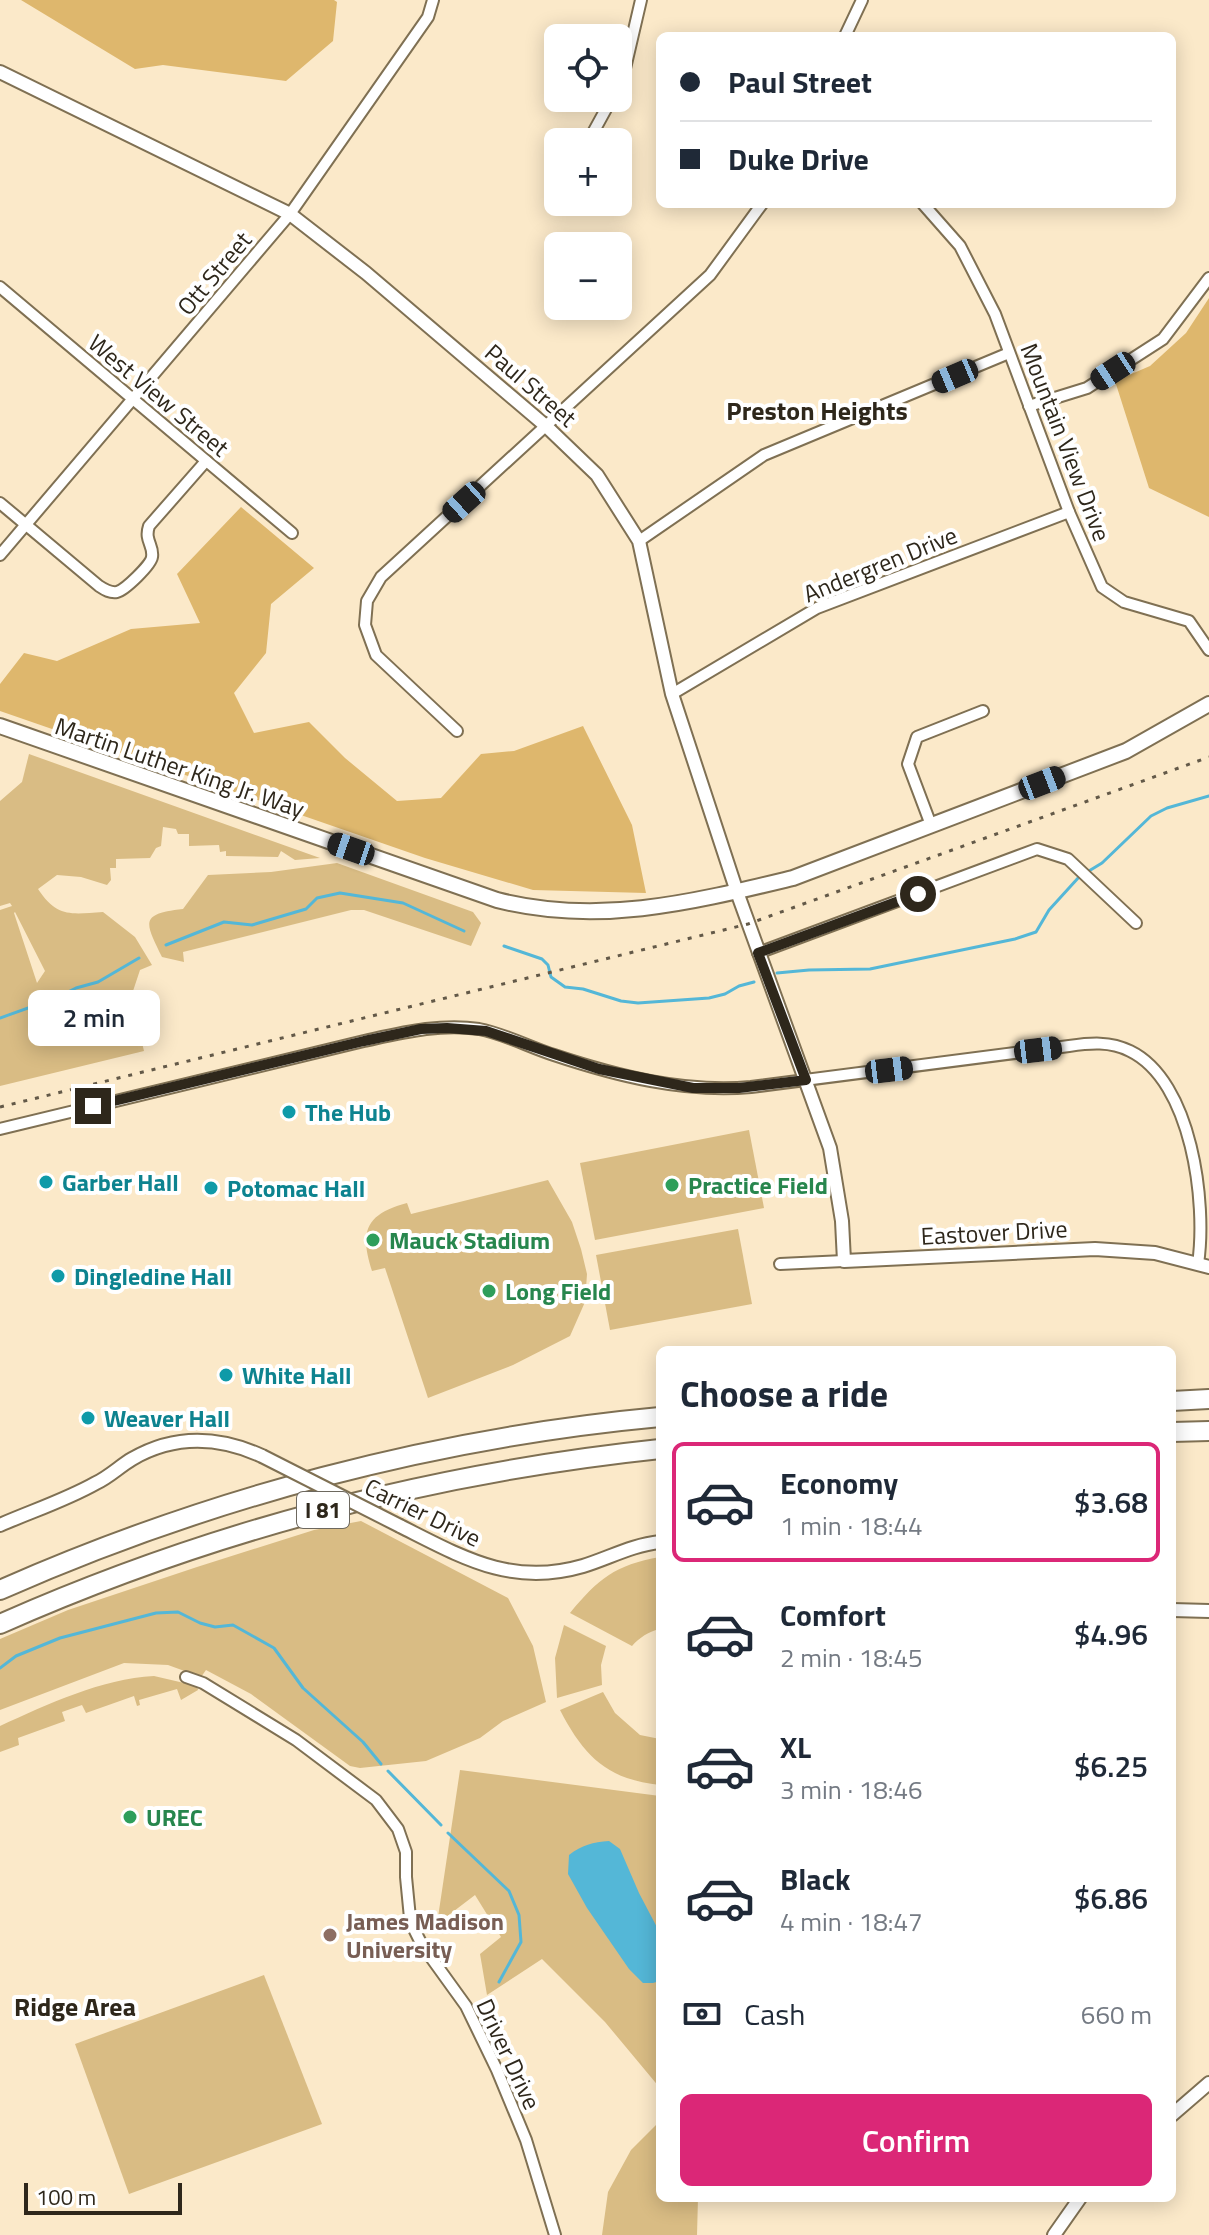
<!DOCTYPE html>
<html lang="en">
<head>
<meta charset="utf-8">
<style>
	body { margin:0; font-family:"Titillium Web",sans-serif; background:#f2f2f3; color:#1f2937; height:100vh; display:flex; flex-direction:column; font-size:30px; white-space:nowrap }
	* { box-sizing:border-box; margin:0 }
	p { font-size:26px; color:#747a83 }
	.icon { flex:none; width:44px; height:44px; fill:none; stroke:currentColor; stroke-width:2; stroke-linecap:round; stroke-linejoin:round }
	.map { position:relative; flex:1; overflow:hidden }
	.details { position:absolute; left:656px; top:1346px; width:520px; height:856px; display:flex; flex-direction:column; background:#fff; border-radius:12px; box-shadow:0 4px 20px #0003 }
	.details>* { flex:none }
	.guide { position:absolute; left:656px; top:32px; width:520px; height:176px; border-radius:12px; box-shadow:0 4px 20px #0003; display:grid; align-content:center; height:176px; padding:0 24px; background:#fff }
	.tools { position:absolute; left:544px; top:24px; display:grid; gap:16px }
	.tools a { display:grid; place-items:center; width:88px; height:88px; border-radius:12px; background:#fff; box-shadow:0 4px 20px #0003; font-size:40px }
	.scale { position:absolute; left:24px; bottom:20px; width:158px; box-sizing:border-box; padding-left:8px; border:4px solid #2e271b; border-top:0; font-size:22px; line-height:28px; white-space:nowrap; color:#2e271b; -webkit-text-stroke:6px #fff; paint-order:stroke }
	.end { position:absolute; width:36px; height:36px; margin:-18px; border:10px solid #2e271b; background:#fff; box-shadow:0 0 0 4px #fff }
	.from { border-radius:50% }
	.bubble { position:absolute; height:56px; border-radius:12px; background:#fff; box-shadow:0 4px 20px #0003; font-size:26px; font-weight:600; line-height:56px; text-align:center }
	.car { position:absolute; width:24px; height:48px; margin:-24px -12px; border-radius:10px; box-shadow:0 0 6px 2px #0007; background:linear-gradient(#222 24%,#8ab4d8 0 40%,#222 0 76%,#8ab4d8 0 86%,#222 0) }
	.guide b { display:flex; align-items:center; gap:28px; height:76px; font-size:30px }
	.guide b+b { border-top:2px solid #e0e1e3 }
	.guide i { width:20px; height:20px; background:#1f2937 }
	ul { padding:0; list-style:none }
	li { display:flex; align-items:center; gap:24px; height:120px; margin:0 16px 12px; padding:0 8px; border:4px solid transparent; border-radius:12px }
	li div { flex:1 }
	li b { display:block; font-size:30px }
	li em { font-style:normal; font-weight:600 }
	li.active { border-color:#db2777 }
	li>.icon { width:72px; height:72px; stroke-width:1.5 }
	h2 { padding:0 24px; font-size:36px; line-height:96px }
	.pay { display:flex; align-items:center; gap:20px; height:88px; padding:0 24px; font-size:30px }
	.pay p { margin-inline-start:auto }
	.action { display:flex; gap:16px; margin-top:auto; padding:16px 24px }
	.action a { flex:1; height:92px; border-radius:12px; background:#db2777; color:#fff; font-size:32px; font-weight:600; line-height:92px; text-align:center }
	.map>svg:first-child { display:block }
	.green { fill:#d9bc84; fill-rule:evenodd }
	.forest { fill:#deb76d }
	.water { fill:#54b7d7 }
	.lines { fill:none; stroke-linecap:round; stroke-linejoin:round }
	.stream { stroke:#54b7d7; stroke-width:3 }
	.minor-casing { stroke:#7f7053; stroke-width:14 }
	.tertiary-casing { stroke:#7f7053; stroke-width:16 }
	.secondary-casing { stroke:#7f7053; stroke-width:18 }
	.motorway-casing { stroke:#7f7053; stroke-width:22 }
	.minor { stroke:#fff; stroke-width:10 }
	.tertiary { stroke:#fff; stroke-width:12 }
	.secondary { stroke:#fff; stroke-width:14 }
	.motorway { stroke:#fff; stroke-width:18 }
	.rail { stroke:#635948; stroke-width:3; stroke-dasharray:4 8; stroke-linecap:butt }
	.tertiary-bridge-casing { stroke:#7f7053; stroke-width:16; stroke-linecap:butt }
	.tertiary-bridge { stroke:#fff; stroke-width:12 }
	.route { stroke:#2e271b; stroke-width:10 }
	.culture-dot { fill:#0f9aa8; stroke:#fff; stroke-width:3 }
	.leisure-dot { fill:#2e9e5b; stroke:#fff; stroke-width:3 }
	.education-dot { fill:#8d6e63; stroke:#fff; stroke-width:3 }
	.labels { text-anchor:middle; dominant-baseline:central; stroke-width:8; stroke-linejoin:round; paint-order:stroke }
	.shield { fill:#fff; stroke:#6d685f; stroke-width:2 }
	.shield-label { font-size:22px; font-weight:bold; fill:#2e271b }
	.street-label { font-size:24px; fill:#2e271b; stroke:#fff }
	.culture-label { font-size:24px; font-weight:bold; fill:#0d838f; stroke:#fff; text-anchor:start }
	.leisure-label { font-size:24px; font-weight:bold; fill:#27864d; stroke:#fff; text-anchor:start }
	.education-label { font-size:24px; font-weight:bold; fill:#785e54; stroke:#fff; text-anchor:start }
	.neighbourhood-label { font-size:26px; font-weight:bold; fill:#2e271b; stroke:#fff }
</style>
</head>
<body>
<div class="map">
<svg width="1209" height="2235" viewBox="0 0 1209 2235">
	<rect width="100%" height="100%" fill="#fbe9c9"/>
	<!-- green -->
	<g class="green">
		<path d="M29 754 320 858 295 860 281 851 278 857 226 856V851L220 852 219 845 189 846V834H178L176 829 163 827 161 846 156 848 150 858 116 859V868H110L111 880 107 885 81 877 57 875 38 889C57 918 71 914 103 912L135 937 152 965 140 970 131 997 144 1051 0 1086V910L12 906 10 903 0 906V801L22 782ZM15 912 45 971 37 983 14 913Z"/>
		<path d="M337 863 473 912 481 923 471 946 364 910H351L183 952 184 962 162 957C145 922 139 914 183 909L208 875 271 872Z"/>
		<path d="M749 1130 764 1208 595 1240 580 1163Z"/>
		<path d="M548 1180 572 1222 581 1249 587 1274 585 1302 570 1336 513 1365 428 1398 385 1268 372 1271C359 1231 366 1214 407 1203L411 1214Z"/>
		<path d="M738 1229 752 1304 610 1330 596 1255Z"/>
		<path d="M361 1521 508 1598 533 1646 546 1702 503 1721 480 1738 426 1761 360 1768 350 1766 251 1694 206 1670 201 1677 168 1665 124 1663 0 1710V1639L68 1610 197 1567 314 1530Z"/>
		<path d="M660 1557V1629C649 1631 639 1638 632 1646L570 1613C598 1579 615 1565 660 1557Z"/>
		<path d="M564 1625 606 1646 601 1665 602 1685 557 1698 555 1658Z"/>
		<path d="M154 1676 197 1686 198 1690 181 1700 177 1689 139 1700 140 1705 137 1706 134 1696 86 1713 82 1705 62 1712 65 1721 18 1738 19 1745 0 1752V1726C48 1704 101 1679 154 1676Z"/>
		<path d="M603 1692 615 1713 640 1735 660 1739V1785C606 1779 584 1756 560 1710Z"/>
		<path d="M460 1770 660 1796V2088L605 2022 542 1959 487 1995 480 1954 501 1937 475 1895 437 1924Z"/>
		<path d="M264 1975 322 2124 129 2194 75 2044Z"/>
		<path d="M660 2121V2198H698L697 2235H602L608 2192 631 2150Z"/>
	</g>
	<!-- forest -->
	<g class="forest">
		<path d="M21 0H334L337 2 333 41 286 81 163 65 135 69Z"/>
		<path d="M1209 298V517L1149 488 1115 381 1150 366 1186 333Z"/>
		<path d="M241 507 314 568 271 604 266 653 234 693 254 733 309 722 345 758 397 801 441 798 481 754 514 751 583 726 632 825 646 893 533 890 425 858 0 711V684L24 653 57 661 131 629 200 623 177 574Z"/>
	</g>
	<!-- water -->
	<path class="water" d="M609 1841 620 1849 639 1893 660 1933V1981L653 1983H643L629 1969 587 1908 568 1874 569 1855C582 1845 593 1842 609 1841Z"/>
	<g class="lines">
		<!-- stream -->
		<g class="stream">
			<path d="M166 945 224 922 252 925 306 909 317 898 340 893 403 903 464 931"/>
			<path d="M504 946 542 959 548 965 551 977 565 987 583 989 621 1001 638 1003 709 998 725 994 739 986 754 982"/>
			<path d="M777 973 809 970 870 969 1015 939 1036 932 1049 910 1079 877 1102 863 1151 816 1167 808 1209 796"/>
			<path d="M0 1018 56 998 76 988 98 982 139 958"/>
			<path d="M0 1668 16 1656 60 1638 156 1613 178 1612 200 1623 215 1627 233 1625 274 1648 303 1688 363 1742 381 1764"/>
			<path d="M388 1771 441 1825"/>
			<path d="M448 1833 509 1891 519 1915 521 1942 499 1982"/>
		</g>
		<!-- minor casing -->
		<g class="minor-casing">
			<g id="minor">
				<path d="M845 36 862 0"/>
				<path d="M618 87 623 77 641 0"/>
				<path d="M589 140 612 98"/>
				<path d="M923 204 960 246 995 314 1069 512 1102 587 1124 602 1189 621 1209 650"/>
				<path d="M0 287 292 533"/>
				<path d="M1029 406 1087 388 1163 339 1209 278"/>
				<path d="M0 503 99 586C105 590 110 593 117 592 125 590 151 565 152 557 154 545 144 541 149 526L206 461"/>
				<path d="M639 541 764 455 1009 353"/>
				<path d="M0 555 290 214 428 17 433 0"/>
				<path d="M672 694 817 608 1069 512"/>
				<path d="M457 731 376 655 365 625 367 601 381 577 710 275 762 204"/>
				<path d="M931 825 908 764 917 737 983 711"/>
				<path d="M758 953 1037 849 1068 859 1136 923"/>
				<path d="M0 1129 364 1041C401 1033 440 1023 479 1029 505 1034 529 1047 554 1055 617 1076 684 1093 751 1087L1069 1046C1090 1043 1110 1041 1130 1051 1192 1081 1207 1203 1198 1264"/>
				<path d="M780 1264 844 1261"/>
				<path d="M186 1677 203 1683 296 1740 376 1800 398 1829 406 1852V1877L410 1918 414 1929 422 1945 466 2006 497 2070 526 2140 555 2235"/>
			</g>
		</g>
		<!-- tertiary casing -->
		<g class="tertiary-casing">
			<g id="tertiary">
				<path d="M0 72 290 214 366 273 547 427 597 475 639 541 672 694 737 892 830 1148 842 1221 844 1261 1095 1249 1155 1253 1209 1267"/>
				<path d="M0 1525C32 1511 66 1500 96 1483 109 1477 120 1466 132 1459 175 1434 218 1436 262 1456"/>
				<path d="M400 1526C462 1557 511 1587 583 1566 609 1558 632 1545 660 1542"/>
				<path d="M1172 1610 1209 1611"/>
				<path d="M1172 2115 1209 2083"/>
				<path d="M1054 2235 1080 2198"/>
			</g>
		</g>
		<!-- secondary casing -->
		<g class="secondary-casing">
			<path id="secondary" d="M0 726 497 900C599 926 693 902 793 878L1126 751 1209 704"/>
		</g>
		<!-- motorway casing -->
		<g class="motorway-casing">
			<g id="motorway">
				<path d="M1172 1401 1209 1399"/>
				<path d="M1172 1432 1209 1431"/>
				<path d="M0 1590C208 1498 433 1438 660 1417"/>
				<path d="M0 1624C210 1531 432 1473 660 1449"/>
			</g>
		</g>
		<!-- minor -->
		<use href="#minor" class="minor"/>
		<!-- tertiary -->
		<use href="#tertiary" class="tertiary"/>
		<!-- secondary -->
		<use href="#secondary" class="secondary"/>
		<!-- motorway -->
		<use href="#motorway" class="motorway"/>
		<!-- rail -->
		<path class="rail" d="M0 1107 748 924 1209 757"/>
		<!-- tertiary-bridge casing -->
		<g class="tertiary-bridge-casing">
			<path id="tertiary-bridge" d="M262 1456 400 1526"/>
		</g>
		<!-- tertiary-bridge -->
		<use href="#tertiary-bridge" class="tertiary-bridge"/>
	</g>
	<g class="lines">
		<!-- route -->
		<path class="route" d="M93 1106 364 1041 421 1029 447 1028 486 1031 599 1069 693 1088H739L806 1080 758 953 918 894"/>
	</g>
	<!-- markers -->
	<g class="culture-dot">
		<circle cx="289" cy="1112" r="8"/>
		<circle cx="46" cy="1182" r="8"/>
		<circle cx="211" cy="1188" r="8"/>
		<circle cx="58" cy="1276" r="8"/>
		<circle cx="226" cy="1375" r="8"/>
		<circle cx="88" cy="1418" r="8"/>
	</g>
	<g class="leisure-dot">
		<circle cx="672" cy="1185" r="8"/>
		<circle cx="373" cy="1240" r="8"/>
		<circle cx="489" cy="1291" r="8"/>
		<circle cx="130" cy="1817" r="8"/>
	</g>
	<circle class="education-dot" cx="330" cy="1935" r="8"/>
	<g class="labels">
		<!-- shield labels -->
		<rect class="shield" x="297" y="1492" width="52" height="36" rx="6"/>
		<g class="shield-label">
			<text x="323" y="1510">I 81</text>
		</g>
		<!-- street labels -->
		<g class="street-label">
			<text transform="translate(214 273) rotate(-50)">Ott Street</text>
			<text transform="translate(531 385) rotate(41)">Paul Street</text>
			<text transform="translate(159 395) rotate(40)">West View Street</text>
			<text transform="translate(1066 442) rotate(69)">Mountain View Drive</text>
			<text transform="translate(880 564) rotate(-22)">Andergren Drive</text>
			<text transform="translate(180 767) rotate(19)">Martin Luther King Jr. Way</text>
			<text transform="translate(994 1232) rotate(-3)">Eastover Drive</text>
			<text transform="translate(423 1512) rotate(26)">Carrier Drive</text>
			<text transform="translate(509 2054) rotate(65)">Driver Drive</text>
		</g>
		<!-- culture labels -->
		<g class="culture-label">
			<text x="305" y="1112">The Hub</text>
			<text x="62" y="1182">Garber Hall</text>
			<text x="227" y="1188">Potomac Hall</text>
			<text x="74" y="1276">Dingledine Hall</text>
			<text x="242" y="1375">White Hall</text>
			<text x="104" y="1418">Weaver Hall</text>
		</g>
		<!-- leisure labels -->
		<g class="leisure-label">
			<text x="688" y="1185">Practice Field</text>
			<text x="389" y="1240">Mauck Stadium</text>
			<text x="505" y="1291">Long Field</text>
			<text x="146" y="1817">UREC</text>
		</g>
		<!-- education labels -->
		<g class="education-label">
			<text x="346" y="1921">James Madison<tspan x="346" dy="28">University</tspan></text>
		</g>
		<!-- neighbourhood labels -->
		<g class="neighbourhood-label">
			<text x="817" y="410">Preston Heights</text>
			<text x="75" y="2006">Ridge Area</text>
		</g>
	</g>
</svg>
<div class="tools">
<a><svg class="icon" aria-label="locate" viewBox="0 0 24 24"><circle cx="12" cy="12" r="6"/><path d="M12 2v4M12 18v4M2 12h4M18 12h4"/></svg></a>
<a>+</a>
<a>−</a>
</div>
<div class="scale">100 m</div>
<i class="end from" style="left:918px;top:894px"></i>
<i class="end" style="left:93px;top:1106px"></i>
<div class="bubble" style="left:28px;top:990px;width:132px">2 min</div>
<i class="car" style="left:1113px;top:371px;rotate:237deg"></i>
<i class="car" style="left:955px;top:376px;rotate:247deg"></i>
<i class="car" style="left:464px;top:502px;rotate:228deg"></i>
<i class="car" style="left:1042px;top:783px;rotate:69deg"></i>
<i class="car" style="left:351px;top:849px;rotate:289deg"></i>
<i class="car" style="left:1038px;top:1050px;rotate:83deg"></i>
<i class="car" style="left:889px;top:1070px;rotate:83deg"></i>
<div class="guide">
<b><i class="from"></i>Paul Street</b>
<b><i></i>Duke Drive</b>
</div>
<section class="details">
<h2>Choose a ride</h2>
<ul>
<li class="active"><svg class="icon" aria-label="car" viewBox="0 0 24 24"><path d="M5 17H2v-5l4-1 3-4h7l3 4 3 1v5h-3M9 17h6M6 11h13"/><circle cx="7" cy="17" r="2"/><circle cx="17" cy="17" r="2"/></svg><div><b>Economy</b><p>1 min · 18:44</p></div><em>$3.68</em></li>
<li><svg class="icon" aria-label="car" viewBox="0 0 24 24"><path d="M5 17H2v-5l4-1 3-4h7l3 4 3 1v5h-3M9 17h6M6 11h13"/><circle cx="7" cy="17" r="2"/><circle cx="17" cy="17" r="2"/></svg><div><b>Comfort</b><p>2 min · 18:45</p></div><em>$4.96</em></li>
<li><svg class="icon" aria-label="car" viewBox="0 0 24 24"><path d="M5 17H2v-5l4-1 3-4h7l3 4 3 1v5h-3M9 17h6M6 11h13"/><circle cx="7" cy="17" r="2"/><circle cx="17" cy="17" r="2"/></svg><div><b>XL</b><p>3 min · 18:46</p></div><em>$6.25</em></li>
<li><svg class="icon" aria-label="car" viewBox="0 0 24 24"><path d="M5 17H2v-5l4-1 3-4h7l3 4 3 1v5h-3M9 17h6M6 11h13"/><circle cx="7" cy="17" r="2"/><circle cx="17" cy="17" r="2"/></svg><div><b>Black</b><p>4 min · 18:47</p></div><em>$6.86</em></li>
</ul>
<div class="pay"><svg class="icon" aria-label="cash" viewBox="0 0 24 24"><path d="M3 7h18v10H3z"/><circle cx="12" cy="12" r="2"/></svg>Cash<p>660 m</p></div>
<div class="action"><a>Confirm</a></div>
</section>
</div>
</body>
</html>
